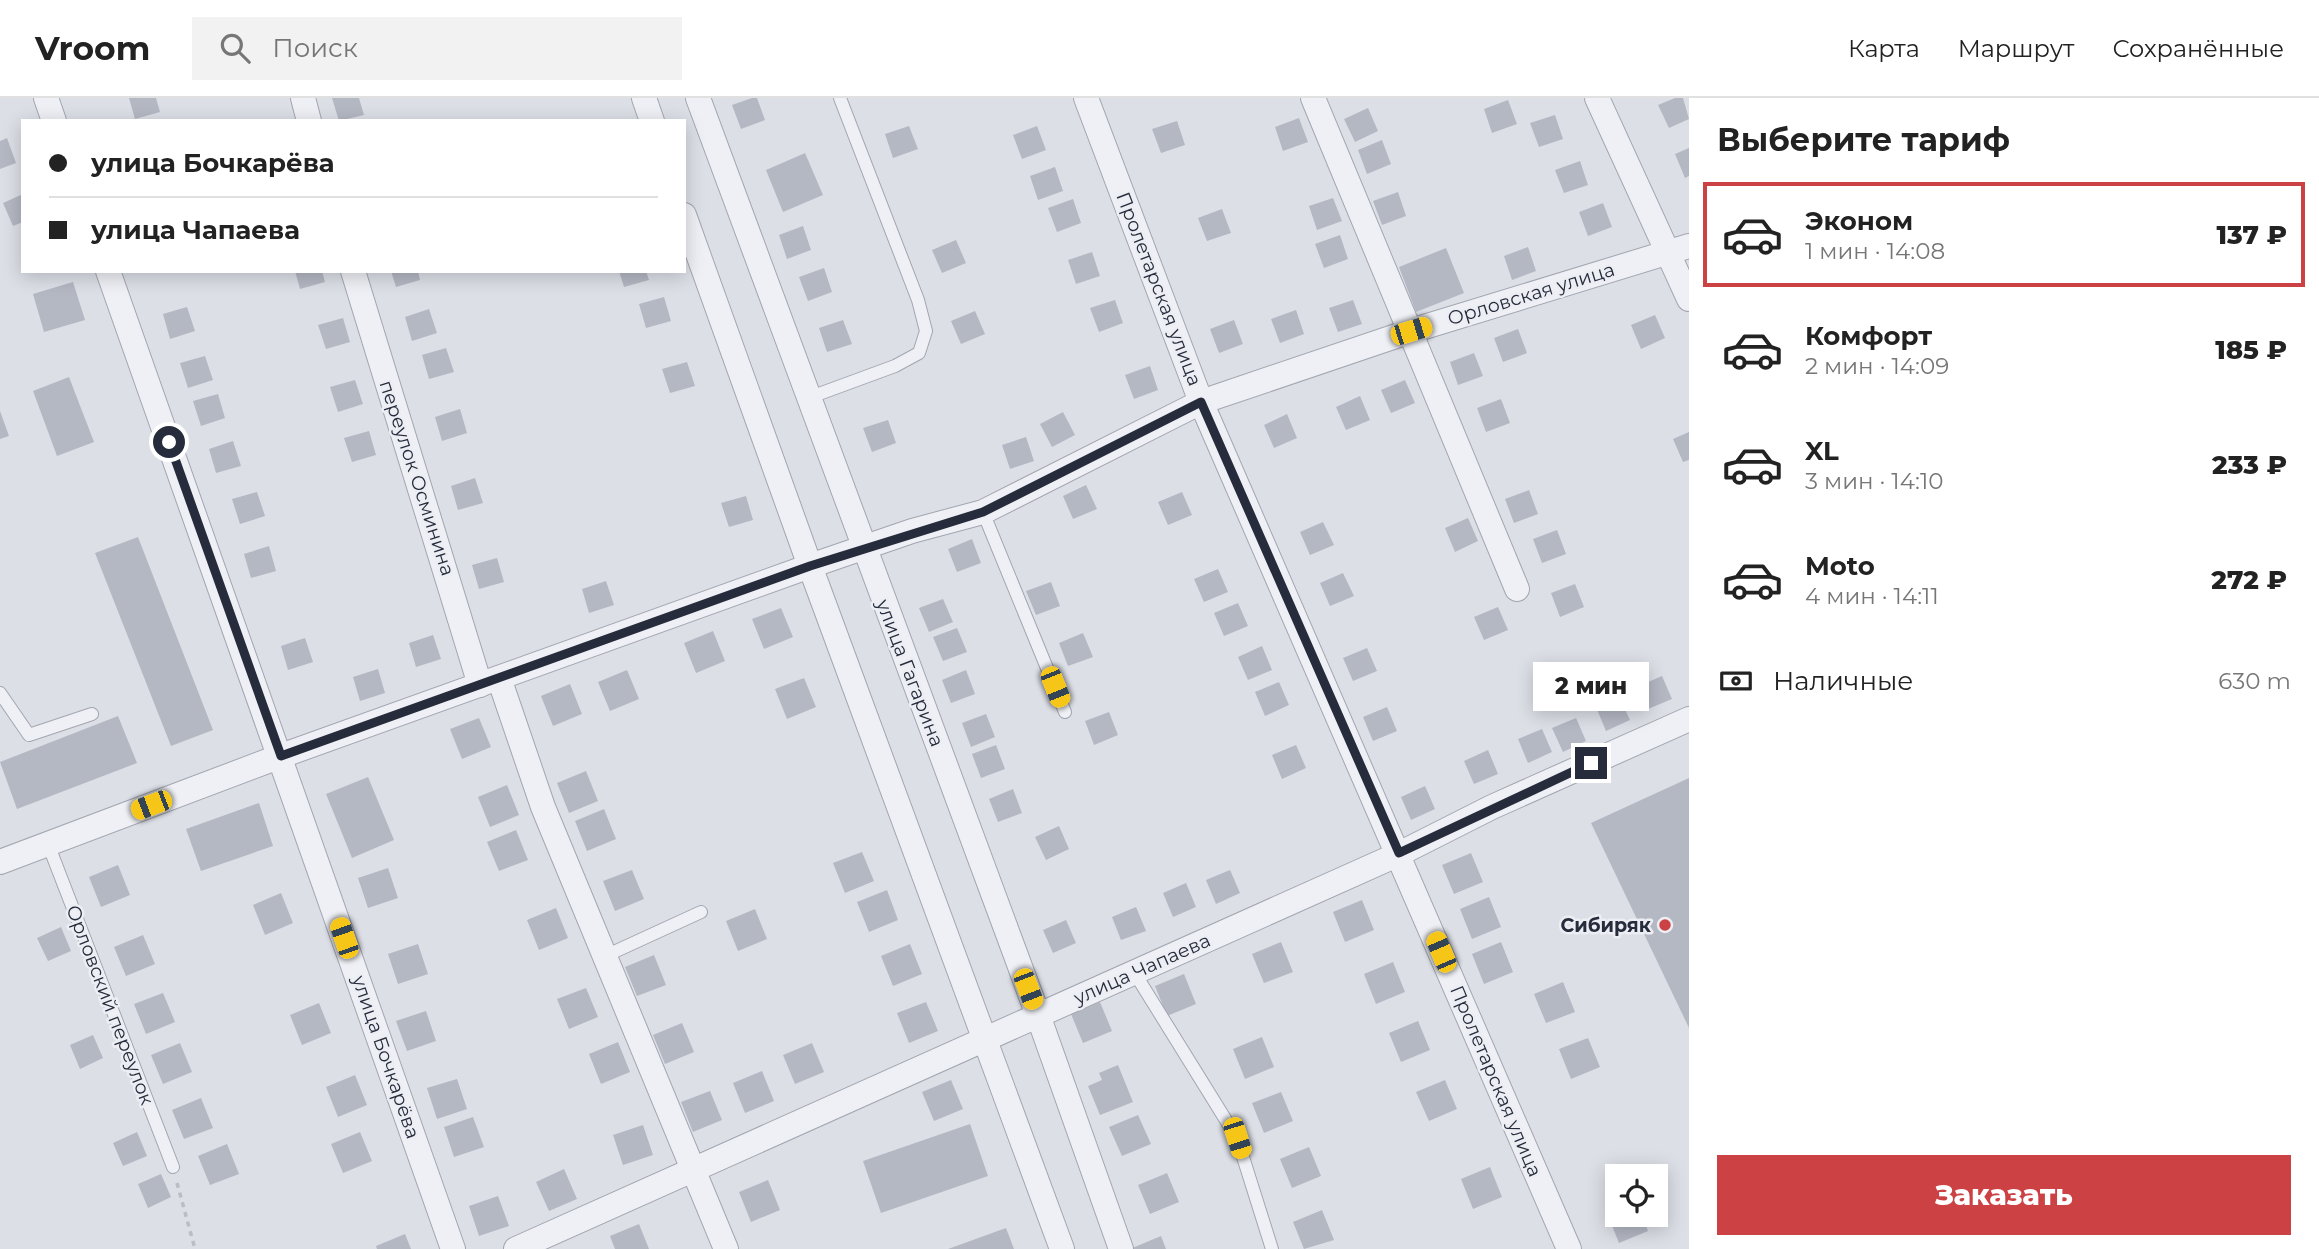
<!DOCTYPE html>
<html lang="ru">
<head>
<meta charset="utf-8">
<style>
	body { margin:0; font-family:Montserrat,sans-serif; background:#f2f2f2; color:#222; height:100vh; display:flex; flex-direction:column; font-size:26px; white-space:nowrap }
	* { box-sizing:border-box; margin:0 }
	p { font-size:23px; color:#767676 }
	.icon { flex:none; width:38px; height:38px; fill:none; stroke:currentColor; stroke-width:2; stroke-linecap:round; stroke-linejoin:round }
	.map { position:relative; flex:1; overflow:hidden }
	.details { display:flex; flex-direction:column; background:#fff; width:630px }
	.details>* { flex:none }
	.guide { position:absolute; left:21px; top:21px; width:665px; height:154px; border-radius:0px; box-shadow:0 4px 18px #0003; display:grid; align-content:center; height:154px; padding:0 28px; background:#fff }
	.buttons { position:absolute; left:1605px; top:1066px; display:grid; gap:14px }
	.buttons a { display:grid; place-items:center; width:63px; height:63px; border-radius:0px; background:#fff; box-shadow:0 4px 18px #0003; font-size:35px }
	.end { position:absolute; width:32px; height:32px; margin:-16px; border:9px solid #262c3c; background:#fff; box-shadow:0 0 0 4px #fff }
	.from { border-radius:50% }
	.bubble { position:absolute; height:49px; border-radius:0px; background:#fff; box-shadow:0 4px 18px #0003; font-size:23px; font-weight:800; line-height:49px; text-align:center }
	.car { position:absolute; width:21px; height:42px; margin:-21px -10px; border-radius:9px; box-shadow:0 0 5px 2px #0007; background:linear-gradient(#f5c518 24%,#345 0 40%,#f5c518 0 76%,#345 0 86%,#f5c518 0) }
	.guide b { display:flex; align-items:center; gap:24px; height:66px; font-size:26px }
	.guide b+b { border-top:2px solid #e0e0e0 }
	.guide i { width:18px; height:18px; background:#222 }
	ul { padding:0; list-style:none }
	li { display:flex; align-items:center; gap:21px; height:105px; margin:0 14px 10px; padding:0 14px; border:4px solid transparent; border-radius:0px }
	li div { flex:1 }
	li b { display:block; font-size:26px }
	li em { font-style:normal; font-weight:800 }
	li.on { border-color:#cc4144 }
	li>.icon { width:63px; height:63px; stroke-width:1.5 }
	h2 { padding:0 28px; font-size:32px; line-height:84px }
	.pay { display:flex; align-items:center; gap:18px; height:77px; padding:0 28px; font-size:26px }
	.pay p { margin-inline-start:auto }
	.button { display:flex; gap:14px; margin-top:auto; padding:14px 28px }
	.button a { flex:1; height:80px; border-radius:0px; background:#cc4144; color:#fff; font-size:28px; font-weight:800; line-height:80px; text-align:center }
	header { display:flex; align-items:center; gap:42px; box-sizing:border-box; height:98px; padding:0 35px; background:#fff; border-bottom:2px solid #e0e0e0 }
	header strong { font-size:33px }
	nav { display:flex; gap:38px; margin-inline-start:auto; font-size:24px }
	.search { width:490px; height:63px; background:#f2f2f2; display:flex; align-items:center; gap:18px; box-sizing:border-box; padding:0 24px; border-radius:0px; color:#767676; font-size:26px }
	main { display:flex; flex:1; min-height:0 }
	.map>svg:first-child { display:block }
	.building { fill:#b4b8c3 }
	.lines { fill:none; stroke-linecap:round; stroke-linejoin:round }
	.service-casing { stroke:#a2a6b0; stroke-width:14 }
	.minor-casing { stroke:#a2a6b0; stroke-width:26 }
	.path { stroke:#bbbdc5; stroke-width:3.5; stroke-dasharray:5 5; stroke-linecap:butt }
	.service { stroke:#eff0f5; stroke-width:12 }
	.minor { stroke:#eff0f5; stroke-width:24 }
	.route { stroke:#262c3c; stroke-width:9 }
	.poi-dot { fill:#cc4144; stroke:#eceef4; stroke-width:2.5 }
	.labels { text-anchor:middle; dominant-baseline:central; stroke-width:5; stroke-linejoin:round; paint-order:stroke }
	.street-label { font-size:19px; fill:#262c3c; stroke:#eceef4 }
	.poi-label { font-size:19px; font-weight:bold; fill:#262c3c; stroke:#eceef4; text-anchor:end }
</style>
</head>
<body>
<header>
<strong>Vroom</strong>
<div class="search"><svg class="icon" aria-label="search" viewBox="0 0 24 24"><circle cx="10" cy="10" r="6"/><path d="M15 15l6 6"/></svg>Поиск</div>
<nav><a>Карта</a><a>Маршрут</a><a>Сохранённые</a></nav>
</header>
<main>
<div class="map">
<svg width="1689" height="1151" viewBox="0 0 1689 1151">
	<rect width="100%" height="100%" fill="#dcdfe6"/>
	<!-- building -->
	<g class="building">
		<path d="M129 0H156L160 14 135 21Z"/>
		<path d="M332 0H359L364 17 339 23Z"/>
		<path d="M752 0H757L765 22 741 31 732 7Z"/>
		<path d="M1675 0H1683L1689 21 1669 30 1658 7Z"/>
		<path d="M1508 2 1517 26 1492 35 1484 11Z"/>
		<path d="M1368 10 1378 33 1355 44 1344 21Z"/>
		<path d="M1555 17 1563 41 1539 49 1530 25Z"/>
		<path d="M1299 20 1308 44 1283 53 1275 29Z"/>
		<path d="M1177 23 1185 47 1161 55 1152 31Z"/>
		<path d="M909 28 918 51 893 60 885 36Z"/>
		<path d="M1037 28 1046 52 1022 61 1013 37Z"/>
		<path d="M7 40 16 65 0 71V43Z"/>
		<path d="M1382 42 1391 66 1367 76 1358 52Z"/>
		<path d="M1689 50V78L1685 80 1675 56Z"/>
		<path d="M805 55 823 97 783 114 766 72Z"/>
		<path d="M1580 63 1588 87 1564 95 1555 72Z"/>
		<path d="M1055 69 1063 93 1038 102 1030 78Z"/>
		<path d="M1398 94 1406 118 1382 127 1373 103Z"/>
		<path d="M23 96V124L13 128 3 105Z"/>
		<path d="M1333 100 1342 123 1317 132 1309 108Z"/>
		<path d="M1073 101 1081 125 1057 134 1048 110Z"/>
		<path d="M1603 105 1612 129 1588 138 1579 114Z"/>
		<path d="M1222 111 1231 135 1207 143 1198 120Z"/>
		<path d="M803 128 811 152 787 161 779 137Z"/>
		<path d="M1340 137 1348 161 1324 170 1315 146Z"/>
		<path d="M956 142 966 165 942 175 932 152Z"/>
		<path d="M1528 149 1536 173 1512 182 1504 158Z"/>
		<path d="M1446 150 1464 195 1416 214 1399 169Z"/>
		<path d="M1092 154 1100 178 1076 186 1068 162Z"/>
		<path d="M824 170 832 194 808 203 799 179Z"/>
		<path d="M295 173H322L325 184 300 191Z"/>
		<path d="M391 173H418L420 182 396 189Z"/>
		<path d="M619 173H646L649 182 624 189Z"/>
		<path d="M73 184 85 222 44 234 33 196Z"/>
		<path d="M664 199 671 223 646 230 639 206Z"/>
		<path d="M1115 202 1123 225 1099 234 1090 210Z"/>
		<path d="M1353 202 1362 226 1338 234 1329 210Z"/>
		<path d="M187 209 195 233 170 241 163 216Z"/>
		<path d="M429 211 437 235 412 243 405 219Z"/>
		<path d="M1296 212 1304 236 1280 245 1271 221Z"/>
		<path d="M975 213 985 236 961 246 951 223Z"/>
		<path d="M1655 217 1665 240 1641 251 1631 227Z"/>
		<path d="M343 220 350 244 326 251 318 227Z"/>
		<path d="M843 222 852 246 827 254 819 230Z"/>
		<path d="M1234 222 1243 246 1219 255 1210 231Z"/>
		<path d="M1518 231 1527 255 1503 264 1494 240Z"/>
		<path d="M446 250 454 274 429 281 422 257Z"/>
		<path d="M1474 255 1483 278 1458 287 1450 264Z"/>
		<path d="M205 258 213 282 188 290 180 265Z"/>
		<path d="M687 264 695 288 670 295 662 271Z"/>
		<path d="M1150 268 1158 292 1134 301 1125 277Z"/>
		<path d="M69 279 94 344 57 358 33 293Z"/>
		<path d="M355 282 363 306 338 314 330 289Z"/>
		<path d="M1405 282 1415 305 1391 315 1381 292Z"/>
		<path d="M218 296 225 320 201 328 193 303Z"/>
		<path d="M1360 298 1370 322 1346 332 1336 309Z"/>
		<path d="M1501 301 1510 325 1486 334 1477 310Z"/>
		<path d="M460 311 467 335 442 343 435 319Z"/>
		<path d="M0 313 9 338 0 341Z"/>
		<path d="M1063 314 1075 337 1052 349 1040 326Z"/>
		<path d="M1287 316 1297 340 1274 350 1264 327Z"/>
		<path d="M888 322 896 345 872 354 863 330Z"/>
		<path d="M369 333 376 357 352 364 344 340Z"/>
		<path d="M1689 334V362L1683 364 1673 341Z"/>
		<path d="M1026 339 1034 363 1010 371 1002 347Z"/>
		<path d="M233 343 241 368 216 375 209 351Z"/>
		<path d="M475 380 483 405 458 412 451 388Z"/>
		<path d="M1086 387 1097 411 1073 421 1063 398Z"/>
		<path d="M1529 392 1538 416 1514 425 1505 401Z"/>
		<path d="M257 394 265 418 240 426 232 401Z"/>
		<path d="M1182 394 1192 417 1168 427 1158 404Z"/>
		<path d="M746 398 753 422 729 429 721 405Z"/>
		<path d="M1468 420 1478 443 1455 454 1445 430Z"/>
		<path d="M1323 424 1334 447 1310 457 1300 434Z"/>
		<path d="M1557 432 1566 456 1542 465 1533 441Z"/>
		<path d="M138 439 213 632 171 648 95 455Z"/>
		<path d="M972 441 981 465 957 474 948 451Z"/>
		<path d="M269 448 276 473 251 480 244 456Z"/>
		<path d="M497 460 504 484 479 491 472 467Z"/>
		<path d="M1218 471 1228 494 1204 504 1194 481Z"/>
		<path d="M1343 475 1354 498 1330 508 1320 485Z"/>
		<path d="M606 483 614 507 589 515 582 491Z"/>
		<path d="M1051 484 1060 508 1036 517 1026 493Z"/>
		<path d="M1575 486 1584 509 1560 519 1551 495Z"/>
		<path d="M943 501 953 524 929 534 919 510Z"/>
		<path d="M1238 505 1248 528 1224 538 1214 515Z"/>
		<path d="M1498 509 1508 532 1484 542 1474 519Z"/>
		<path d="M781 510 793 539 764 551 752 521Z"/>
		<path d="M957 530 967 554 943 563 933 539Z"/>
		<path d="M713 533 725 563 696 575 684 545Z"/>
		<path d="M1083 535 1093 559 1068 568 1059 545Z"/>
		<path d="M433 537 441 561 416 569 409 545Z"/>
		<path d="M305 540 313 564 288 572 281 548Z"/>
		<path d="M1262 548 1272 572 1248 582 1238 559Z"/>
		<path d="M1367 550 1377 573 1353 583 1343 560Z"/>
		<path d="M378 571 385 595 360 603 353 579Z"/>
		<path d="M627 572 639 601 610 613 598 584Z"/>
		<path d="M966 572 975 596 951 605 942 582Z"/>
		<path d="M1662 578 1672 601 1648 611 1639 588Z"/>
		<path d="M804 580 816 609 787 621 775 591Z"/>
		<path d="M1279 584 1289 607 1265 618 1255 594Z"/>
		<path d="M570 586 582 616 553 628 541 598Z"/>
		<path d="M1619 599 1630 622 1606 633 1596 609Z"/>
		<path d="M1387 609 1397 633 1373 643 1363 619Z"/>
		<path d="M1109 614 1118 637 1094 647 1085 623Z"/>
		<path d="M986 616 995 639 971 649 962 625Z"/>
		<path d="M118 618 137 665 17 711 0 664Z"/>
		<path d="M479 620 491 649 462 661 450 631Z"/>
		<path d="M1576 620 1586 643 1563 654 1552 630Z"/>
		<path d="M1542 631 1552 654 1528 665 1518 641Z"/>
		<path d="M996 647 1005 671 981 680 972 656Z"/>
		<path d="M1296 647 1306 670 1282 681 1272 657Z"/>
		<path d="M1488 652 1498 676 1474 686 1464 663Z"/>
		<path d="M586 673 598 703 569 715 557 685Z"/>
		<path d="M368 679 394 742 352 760 326 696Z"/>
		<path d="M1689 680V930L1591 725Z"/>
		<path d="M507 687 519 717 490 729 478 699Z"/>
		<path d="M1425 688 1435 711 1411 722 1401 699Z"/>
		<path d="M1013 691 1022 715 998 724 989 701Z"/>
		<path d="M259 705 273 748 201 773 186 731Z"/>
		<path d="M604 711 616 741 587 753 575 723Z"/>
		<path d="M1059 728 1069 751 1046 762 1035 739Z"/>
		<path d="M516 732 528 762 499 773 487 744Z"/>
		<path d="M862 754 874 783 845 795 833 765Z"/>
		<path d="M1471 755 1483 784 1454 796 1442 767Z"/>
		<path d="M118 767 130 797 101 809 89 779Z"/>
		<path d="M388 770 398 800 368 810 358 780Z"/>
		<path d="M632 772 644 801 615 813 603 783Z"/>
		<path d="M1230 772 1240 795 1216 806 1206 782Z"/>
		<path d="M1186 785 1196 809 1173 819 1163 795Z"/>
		<path d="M887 792 898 822 869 834 857 804Z"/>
		<path d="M281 795 293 825 265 837 253 807Z"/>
		<path d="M1489 799 1501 829 1472 841 1460 811Z"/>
		<path d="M1362 802 1374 832 1345 844 1333 814Z"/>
		<path d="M1136 809 1146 833 1121 842 1112 819Z"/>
		<path d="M556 810 568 840 539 852 527 822Z"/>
		<path d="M755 811 767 841 738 853 726 823Z"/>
		<path d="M1066 822 1076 845 1053 855 1043 832Z"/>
		<path d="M61 829 71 853 48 863 37 840Z"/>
		<path d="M143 837 155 866 126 878 114 849Z"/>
		<path d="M1281 844 1293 874 1264 885 1252 856Z"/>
		<path d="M1501 844 1513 874 1484 886 1472 856Z"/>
		<path d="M418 846 428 876 398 886 388 856Z"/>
		<path d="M910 846 922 876 893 888 881 858Z"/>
		<path d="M654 857 666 887 637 898 625 869Z"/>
		<path d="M1393 864 1405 894 1376 906 1364 876Z"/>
		<path d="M1184 876 1196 906 1167 918 1155 888Z"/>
		<path d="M1563 884 1575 914 1546 925 1534 896Z"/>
		<path d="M586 890 598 919 569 931 557 901Z"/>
		<path d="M163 895 175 924 146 936 134 906Z"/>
		<path d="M926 904 938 933 909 945 897 915Z"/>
		<path d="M1100 904 1112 933 1083 945 1071 916Z"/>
		<path d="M319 905 331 935 302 947 290 917Z"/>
		<path d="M426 913 436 943 407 953 396 923Z"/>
		<path d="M1418 923 1430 952 1401 964 1389 935Z"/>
		<path d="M682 925 694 954 665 966 653 937Z"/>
		<path d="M93 937 103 960 80 971 70 947Z"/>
		<path d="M1262 939 1274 969 1245 981 1233 951Z"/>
		<path d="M1588 940 1600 969 1571 981 1559 951Z"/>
		<path d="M618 944 630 974 601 986 589 956Z"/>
		<path d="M180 945 192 974 163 986 151 957Z"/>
		<path d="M812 945 824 974 795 986 783 957Z"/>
		<path d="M1118 967 1133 1004 1100 1017 1088 988 1102 982 1099 975Z"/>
		<path d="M762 973 774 1003 745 1015 733 985Z"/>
		<path d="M355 977 367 1007 338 1019 326 989Z"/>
		<path d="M457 981 467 1011 437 1021 427 990Z"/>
		<path d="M951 982 963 1011 934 1023 922 994Z"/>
		<path d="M1445 982 1457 1011 1429 1023 1416 994Z"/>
		<path d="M710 993 722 1022 693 1034 681 1004Z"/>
		<path d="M1281 994 1293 1023 1264 1035 1252 1005Z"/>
		<path d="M201 1000 213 1030 184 1041 172 1012Z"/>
		<path d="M1138 1017 1151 1046 1122 1058 1109 1029Z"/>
		<path d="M473 1019 484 1049 454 1059 444 1029Z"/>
		<path d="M970 1026 988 1078 881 1115 863 1063Z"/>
		<path d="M643 1027 653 1057 623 1067 613 1037Z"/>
		<path d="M137 1034 147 1058 123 1068 113 1045Z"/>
		<path d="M360 1034 372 1063 343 1075 331 1046Z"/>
		<path d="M227 1046 239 1076 210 1087 198 1058Z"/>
		<path d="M1309 1049 1321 1078 1292 1090 1280 1061Z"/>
		<path d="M1490 1069 1502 1099 1473 1111 1461 1081Z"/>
		<path d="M564 1071 577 1101 549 1113 536 1084Z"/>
		<path d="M1167 1075 1179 1104 1150 1116 1138 1087Z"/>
		<path d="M161 1076 171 1099 148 1110 138 1086Z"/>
		<path d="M768 1082 780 1112 751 1124 739 1094Z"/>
		<path d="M498 1098 509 1128 479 1138 469 1108Z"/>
		<path d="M1617 1111V1116H1642L1648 1133 1619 1145 1607 1115Z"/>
		<path d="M1322 1112 1334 1142 1304 1151 1293 1124Z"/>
		<path d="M639 1126 649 1151H615L610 1138Z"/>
		<path d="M1006 1130 1014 1151H948Z"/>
		<path d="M405 1136 411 1151H377L376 1148Z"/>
		<path d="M1161 1138 1166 1151H1130Z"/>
	</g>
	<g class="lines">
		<!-- service casing -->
		<g class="service-casing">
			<g id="service">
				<path d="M808 300 895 268 919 255 926 233 918 202 840 0"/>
				<path d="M983 414 1065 614"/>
				<path d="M0 595 29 637 92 616"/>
				<path d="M48 746 173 1069"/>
				<path d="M603 859 701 814"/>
				<path d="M1134 874 1237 1040 1272 1151"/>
			</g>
		</g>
		<!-- minor casing -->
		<g class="minor-casing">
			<g id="minor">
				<path d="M46 0 54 23"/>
				<path d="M303 0 309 23"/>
				<path d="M644 0 652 23"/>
				<path d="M698 0 1038 917 1121 1151"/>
				<path d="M1086 0 1201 304 1569 1151"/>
				<path d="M1313 0 1517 491"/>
				<path d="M1597 0 1689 201"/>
				<path d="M684 117 810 468 1062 1151"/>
				<path d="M108 173 453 1151"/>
				<path d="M353 173 480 587"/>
				<path d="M499 580 543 709 726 1151"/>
				<path d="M0 764 281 658 810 468 912 433 983 414 1201 304 1411 233 1689 148"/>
				<path d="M516 1151 1399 756 1492 709 1689 621"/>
			</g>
		</g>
		<!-- path -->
		<path class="path" d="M177 1085 195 1151"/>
		<!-- service -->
		<use href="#service" class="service"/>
		<!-- minor -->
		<use href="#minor" class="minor"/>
	</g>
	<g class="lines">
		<!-- route -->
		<path class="route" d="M169 344 281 658 810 468 983 414 1201 304 1399 755 1591 665"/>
	</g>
	<!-- markers -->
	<circle class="poi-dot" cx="1665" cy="827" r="7"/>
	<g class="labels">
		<!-- street labels -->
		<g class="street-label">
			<text transform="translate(1159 191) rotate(69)">Пролетарская улица</text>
			<text transform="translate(1531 196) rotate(-17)">Орловская улица</text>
			<text transform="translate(417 380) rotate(72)">переулок Осминина</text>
			<text transform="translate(910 575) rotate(69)">улица Гагарина</text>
			<text transform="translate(1142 871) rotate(-24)">улица Чапаева</text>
			<text transform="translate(110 907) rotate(69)">Орловский переулок</text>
			<text transform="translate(386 959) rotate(71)">улица Бочкарёва</text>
			<text transform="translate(1496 983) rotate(67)">Пролетарская улица</text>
		</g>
		<!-- poi labels -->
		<g class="poi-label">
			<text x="1651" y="827">Сибиряк</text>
		</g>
	</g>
</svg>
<div class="buttons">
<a><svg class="icon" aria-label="locate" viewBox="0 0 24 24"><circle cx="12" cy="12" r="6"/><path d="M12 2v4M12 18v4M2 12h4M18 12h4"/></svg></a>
</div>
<i class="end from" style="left:169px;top:344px"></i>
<i class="end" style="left:1591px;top:665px"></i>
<div class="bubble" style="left:1533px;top:564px;width:116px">2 мин</div>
<i class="car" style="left:1411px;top:233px;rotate:73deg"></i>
<i class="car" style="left:1055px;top:589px;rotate:158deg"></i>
<i class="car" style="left:151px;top:707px;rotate:249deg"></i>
<i class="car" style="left:344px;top:840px;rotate:341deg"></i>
<i class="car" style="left:1441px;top:854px;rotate:337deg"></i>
<i class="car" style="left:1028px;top:891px;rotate:159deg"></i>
<i class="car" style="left:1237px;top:1040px;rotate:162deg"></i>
<div class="guide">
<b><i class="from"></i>улица Бочкарёва</b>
<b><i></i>улица Чапаева</b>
</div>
</div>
<section class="details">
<h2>Выберите тариф</h2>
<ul>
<li class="on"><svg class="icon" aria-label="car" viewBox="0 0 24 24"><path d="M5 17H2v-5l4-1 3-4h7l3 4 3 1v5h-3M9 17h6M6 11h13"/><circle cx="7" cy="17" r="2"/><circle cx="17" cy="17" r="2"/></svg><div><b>Эконом</b><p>1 мин · 14:08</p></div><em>137 ₽</em></li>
<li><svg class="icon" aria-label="car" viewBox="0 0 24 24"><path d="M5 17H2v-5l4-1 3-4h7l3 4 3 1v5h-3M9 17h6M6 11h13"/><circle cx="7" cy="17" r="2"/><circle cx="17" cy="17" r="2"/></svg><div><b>Комфорт</b><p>2 мин · 14:09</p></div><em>185 ₽</em></li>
<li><svg class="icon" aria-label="car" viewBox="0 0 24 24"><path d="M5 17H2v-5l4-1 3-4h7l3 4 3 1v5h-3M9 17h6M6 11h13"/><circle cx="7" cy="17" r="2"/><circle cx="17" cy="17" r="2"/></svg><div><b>XL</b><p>3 мин · 14:10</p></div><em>233 ₽</em></li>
<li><svg class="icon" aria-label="car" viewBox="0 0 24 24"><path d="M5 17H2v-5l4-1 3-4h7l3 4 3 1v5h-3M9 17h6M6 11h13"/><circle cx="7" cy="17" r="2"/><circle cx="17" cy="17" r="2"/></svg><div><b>Moto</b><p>4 мин · 14:11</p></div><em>272 ₽</em></li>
</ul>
<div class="pay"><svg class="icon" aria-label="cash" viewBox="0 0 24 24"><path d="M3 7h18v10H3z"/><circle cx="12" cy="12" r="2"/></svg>Наличные<p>630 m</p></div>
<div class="button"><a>Заказать</a></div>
</section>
</main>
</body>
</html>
